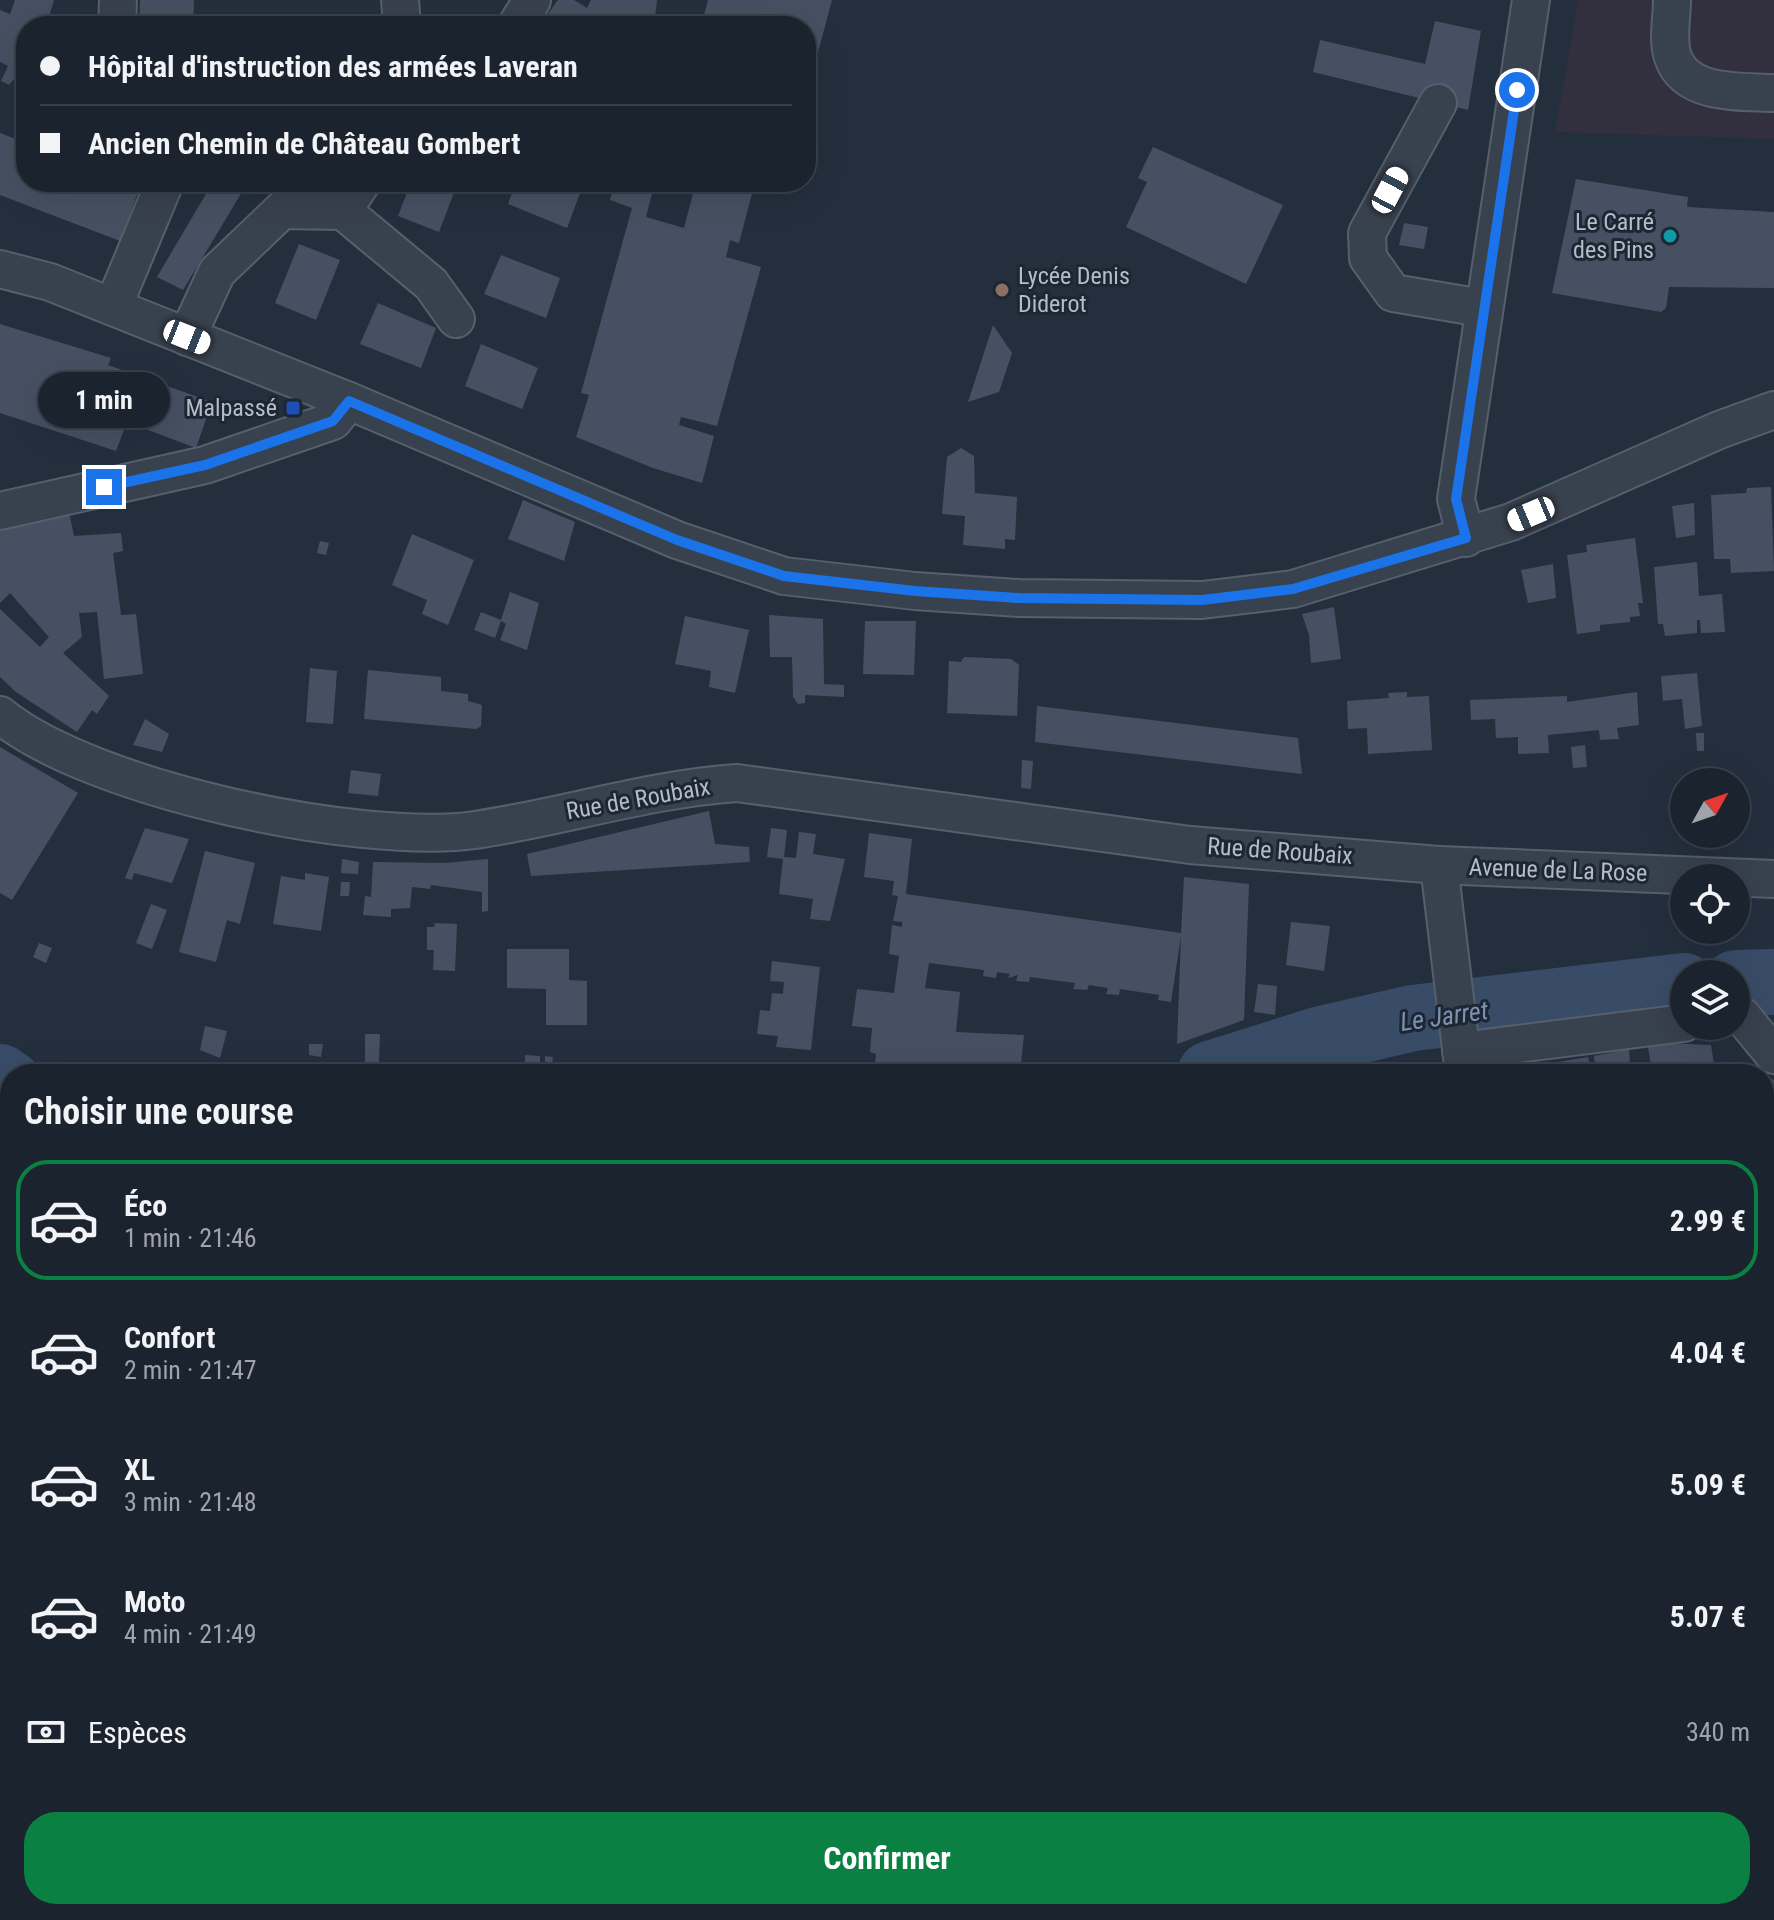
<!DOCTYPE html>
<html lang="fr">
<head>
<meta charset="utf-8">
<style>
	body { margin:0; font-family:"Roboto Condensed",sans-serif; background:#282f3a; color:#f1f3f6; height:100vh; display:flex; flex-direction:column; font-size:30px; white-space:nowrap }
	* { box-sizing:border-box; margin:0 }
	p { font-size:26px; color:#a0a4aa }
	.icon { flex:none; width:44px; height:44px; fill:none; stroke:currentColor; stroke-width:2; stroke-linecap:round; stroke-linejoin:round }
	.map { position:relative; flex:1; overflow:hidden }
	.drawer { position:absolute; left:0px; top:1064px; width:1774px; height:856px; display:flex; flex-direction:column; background:#1b232e; border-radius:32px 32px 0 0; box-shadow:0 8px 32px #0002,0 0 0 2px #39404a }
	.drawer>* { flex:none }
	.banner { position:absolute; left:16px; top:16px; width:800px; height:176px; border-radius:32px; box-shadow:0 8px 32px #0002,0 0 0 2px #39404a; display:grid; align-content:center; height:176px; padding:0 24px; background:#1b232e }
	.needle { width:52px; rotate:50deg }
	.controls { position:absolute; left:1670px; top:768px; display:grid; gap:16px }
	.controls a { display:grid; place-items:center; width:80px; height:80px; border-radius:50%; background:#1b232e; box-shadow:0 8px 32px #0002,0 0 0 2px #39404a; font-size:40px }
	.end { position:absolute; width:36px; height:36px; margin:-18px; border:10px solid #1a73e8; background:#fff; box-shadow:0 0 0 4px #fff }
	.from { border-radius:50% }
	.bubble { position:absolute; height:56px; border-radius:28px; background:#1b232e; box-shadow:0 8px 32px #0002,0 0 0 2px #39404a; font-size:26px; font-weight:700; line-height:56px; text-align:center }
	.car { position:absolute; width:24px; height:48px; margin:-24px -12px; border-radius:10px; box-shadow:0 0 6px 2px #0007; background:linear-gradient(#fff 24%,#345 0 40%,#fff 0 76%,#345 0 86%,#fff 0) }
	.banner b { display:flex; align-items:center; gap:28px; height:76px; font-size:30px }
	.banner b+b { border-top:2px solid #39404a }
	.banner i { width:20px; height:20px; background:#f1f3f6 }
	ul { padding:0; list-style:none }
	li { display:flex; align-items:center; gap:24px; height:120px; margin:0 16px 12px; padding:0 8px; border:4px solid transparent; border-radius:32px }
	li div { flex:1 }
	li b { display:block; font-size:30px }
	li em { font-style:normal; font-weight:700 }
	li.selected { border-color:#0b8043 }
	li>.icon { width:72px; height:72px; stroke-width:1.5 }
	h2 { padding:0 24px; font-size:36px; line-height:96px }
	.pay { display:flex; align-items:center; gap:20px; height:88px; padding:0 24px; font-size:30px }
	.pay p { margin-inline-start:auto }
	.cta { display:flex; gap:16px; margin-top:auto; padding:16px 24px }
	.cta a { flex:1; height:92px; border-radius:32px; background:#0b8043; color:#fff; font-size:32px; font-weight:700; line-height:92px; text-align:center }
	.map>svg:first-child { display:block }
	.medical { fill:#32303f }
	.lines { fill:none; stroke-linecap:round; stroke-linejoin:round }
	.river { stroke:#394c67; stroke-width:66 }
	.building { fill:#455162 }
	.minor-casing { stroke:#565f6c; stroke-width:40 }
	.minor { stroke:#38414e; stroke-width:36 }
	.route { stroke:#1a73e8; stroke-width:10 }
	.culture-dot { fill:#0f9aa8; stroke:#1d2633; stroke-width:3 }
	.education-dot { fill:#8d6e63; stroke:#1d2633; stroke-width:3 }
	.transit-dot { fill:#1a4fb4; stroke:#1d2633; stroke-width:3 }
	.labels { text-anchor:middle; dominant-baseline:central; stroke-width:6; stroke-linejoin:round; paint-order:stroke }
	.poi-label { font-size:24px; fill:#b4bcc9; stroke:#1d2633; text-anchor:end }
	.street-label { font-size:24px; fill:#b4bcc9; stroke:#1d2633 }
	.water-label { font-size:26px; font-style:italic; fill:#7c92b1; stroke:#1d2633 }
</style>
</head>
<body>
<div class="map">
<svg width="1774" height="1920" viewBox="0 0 1774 1920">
	<rect width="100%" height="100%" fill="#242f3e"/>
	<!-- medical -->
	<path class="medical" d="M1578 0H1774V139L1555 132Z"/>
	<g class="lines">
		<!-- river -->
		<g class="river">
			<path d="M1736 983 1774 982"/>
			<path d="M1210 1074 1318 1040 1413 1018 1684 986"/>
			<path d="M0 1077 10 1084"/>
		</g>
	</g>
	<!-- building -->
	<g class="building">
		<path d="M15 0H54L46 26H26V65L9 85 1 81 8 66 0 62V10L10 14Z"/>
		<path d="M140 0H194L193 26H139Z"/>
		<path d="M558 0H574L587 8 591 0H657L654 26H539Z"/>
		<path d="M708 0H832L807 93 806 26H708L710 20 703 19Z"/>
		<path d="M1435 21 1481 31 1468 110 1313 72 1320 40 1425 64Z"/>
		<path d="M0 133 26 143V182H128L140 187 120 241 0 195Z"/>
		<path d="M1153 147 1283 205 1246 284 1126 227 1147 182 1138 178Z"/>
		<path d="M1576 179 1688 197 1687 207 1774 212V288L1669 287 1666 308 1661 312 1552 293Z"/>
		<path d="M213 182H226L242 192 183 290 157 277Z"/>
		<path d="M411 182H458L439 232 398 216Z"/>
		<path d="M516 182 583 185 567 228 508 204Z"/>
		<path d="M615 182H655L646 217 684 228 696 182H755L739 243 730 240 726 257 761 267 717 426 681 417 679 425 714 436 702 483 653 468 576 437 589 395 581 393 632 208 610 200Z"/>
		<path d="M1404 223 1428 227 1424 249 1399 245Z"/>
		<path d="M299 244 340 260 316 320 275 303Z"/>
		<path d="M501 255 560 278 546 318 484 294Z"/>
		<path d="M378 303 436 328 421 368 360 344Z"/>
		<path d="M0 324 111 358 108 365 212 402 196 448 127 422 116 451 0 413Z"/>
		<path d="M993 325 1012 353 999 392 968 402Z"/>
		<path d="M481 344 538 368 522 409 465 386Z"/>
		<path d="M961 448 974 456 975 493 1017 497 1015 540 1005 539V549L963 545 965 516 942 514 947 457Z"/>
		<path d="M1771 487 1774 571 1731 573 1730 559H1714L1711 495 1746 493 1747 488Z"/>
		<path d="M523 500 575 522 564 561 508 539Z"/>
		<path d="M1694 503 1695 535 1676 538 1672 506Z"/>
		<path d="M69 512 74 536 121 533 123 551 113 553 121 615 136 614 143 674 104 679 97 612 79 613 82 637 63 653 109 696 97 714 92 710 77 732 16 692 0 677V609L40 647 49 637 10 593 0 603V525Z"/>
		<path d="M412 534 474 560 448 625 422 614 427 600 392 585Z"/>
		<path d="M1635 538 1643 603H1638L1640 616 1630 617V622L1600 625V631L1577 634 1567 555 1587 552 1586 545Z"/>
		<path d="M320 541 329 543 326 555 317 553Z"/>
		<path d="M1697 562 1699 596 1722 594 1725 632 1701 633 1700 620H1697V633L1665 636 1663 624H1658L1654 567Z"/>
		<path d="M1553 564 1556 598 1528 603 1521 570Z"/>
		<path d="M510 592 539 603 527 650 500 640 506 624 501 621 495 638 474 630 481 612 501 620Z"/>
		<path d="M1334 607 1341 659 1311 663 1309 635 1302 614Z"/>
		<path d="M769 615 823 619 824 684 844 685V697L805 695V703L798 704 793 697 792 657H770Z"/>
		<path d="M685 616 749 630 735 693 709 687 711 671 675 664Z"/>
		<path d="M865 621H916L914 675 863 674Z"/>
		<path d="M964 657 1011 659 1019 665 1017 716 947 713 949 661 961 662Z"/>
		<path d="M310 668 337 671 333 724 306 722Z"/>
		<path d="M368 670 441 677V691L468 694V701L482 705 481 726 476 729 364 719Z"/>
		<path d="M1697 673 1702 726 1685 729 1682 699 1663 701 1661 676Z"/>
		<path d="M1407 692V697L1429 696 1432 750 1368 754 1367 728 1348 729 1347 701 1389 698 1388 693Z"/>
		<path d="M1637 692 1639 725 1617 728 1619 739 1600 740 1599 730 1548 735 1549 753 1518 754V737L1496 738 1495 719 1471 720 1470 700 1567 696V702Z"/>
		<path d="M1037 706 1298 738 1302 774 1035 742Z"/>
		<path d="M145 719 169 734 162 752 133 745Z"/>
		<path d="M1696 733H1704V751H1697Z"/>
		<path d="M1585 745 1587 767 1573 768 1571 747Z"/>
		<path d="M0 747 78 793 12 900 0 893Z"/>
		<path d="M1022 760 1033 761 1031 789 1021 788Z"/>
		<path d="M351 770 381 774 378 796 348 793Z"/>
		<path d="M709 811 715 844 749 847 750 862 531 876 527 854Z"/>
		<path d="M145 828 189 839 172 883 134 873 132 880 125 878Z"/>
		<path d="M771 828 787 830 784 857 796 858 799 832 816 834 813 854 845 859 830 921 810 919 813 899 779 894 783 859 767 857Z"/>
		<path d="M869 833 912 839 906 894 1181 933 1184 877 1249 884 1244 1020 1177 1044 1181 936 1171 1002 1158 1000 1159 995 1120 989 1119 995 1106 994 1108 988 1089 985 1087 990 1073 989 1075 983 1030 977 1029 982 1016 981 1018 975 1008 978 1010 974 997 972 996 978 983 976 984 970 929 963 925 988 960 992 956 1032 1024 1035 1020 1074 874 1073 876 1054 870 1052 872 1028 852 1026 857 989 894 993 899 956 889 954 892 925 902 927V922L893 921 898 896 892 895 894 881 864 877Z"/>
		<path d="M205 851 255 863 240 924 227 920 216 962 179 952Z"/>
		<path d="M342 859 359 862 358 874 341 873Z"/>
		<path d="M488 859V911L482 912V892L431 885 430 889 412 887 410 908 391 909V917L363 915 365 896 371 897 373 862 445 863Z"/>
		<path d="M305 873 329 877 321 931 273 924 281 876 305 880Z"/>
		<path d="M341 882H350L349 896H340Z"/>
		<path d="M151 904 167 910 152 949 136 943Z"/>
		<path d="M1291 922 1330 926 1324 971 1286 965Z"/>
		<path d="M435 923 457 924 455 971 433 970 434 950H427V927H434Z"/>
		<path d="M39 943 52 948 46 963 33 957Z"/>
		<path d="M507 949H569V980L587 981V1025H546V989L507 988Z"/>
		<path d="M772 961 820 967 811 1050 776 1047 778 1036 757 1034 760 1010 770 1011 772 993 783 994 784 982 770 981Z"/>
		<path d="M1258 984 1277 986 1275 1015 1254 1012Z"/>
		<path d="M205 1026 227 1031 220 1058 200 1050Z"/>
		<path d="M365 1034H380L379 1062H365Z"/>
		<path d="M1667 1043 1711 1045 1714 1064 1652 1074 1648 1046Z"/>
		<path d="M309 1044H323L321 1057 309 1055Z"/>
		<path d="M1629 1049 1631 1074H1596L1594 1056Z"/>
		<path d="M525 1055 540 1056V1063L525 1062Z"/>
		<path d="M545 1056 553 1057 552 1064H545Z"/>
		<path d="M1588 1057 1591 1070 1542 1074 1540 1065Z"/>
		<path d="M1764 1075 1774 1080V1141H1770Z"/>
		<path d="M1774 1186V1256L1764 1257V1187Z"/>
		<path d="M1774 1311V1350L1771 1351 1768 1312Z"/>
		<path d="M0 1339 10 1341 7 1415 0 1414Z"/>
		<path d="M1774 1361V1412L1764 1413V1363Z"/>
		<path d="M1774 1426V1481L1764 1482V1427Z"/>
		<path d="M2 1440 10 1442V1582L4 1581 2 1589Z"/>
		<path d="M1774 1491V1546L1768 1547 1764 1492Z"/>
		<path d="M1764 1682H1772L1774 1734 1764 1735Z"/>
		<path d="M0 1731 10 1733 9 1878 0 1877Z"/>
		<path d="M1770 1763H1774V1802L1764 1803V1767H1770Z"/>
		<path d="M145 1910H272L271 1920H170L145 1917Z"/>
		<path d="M314 1910H360L359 1920H314Z"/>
		<path d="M502 1910H550L551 1920H502Z"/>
		<rect x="683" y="1910" width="63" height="10"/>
		<path d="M755 1910H767L766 1920H754Z"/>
		<path d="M937 1910 938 1920H880V1911Z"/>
		<path d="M1101 1910H1132V1920H1102Z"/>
		<rect x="1153" y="1910" width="10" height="10"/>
		<path d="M1212 1910H1281L1282 1919 1213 1920Z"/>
		<path d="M1454 1910H1517L1518 1920H1455Z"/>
		<path d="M1585 1910H1641L1642 1920H1586Z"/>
	</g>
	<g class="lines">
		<!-- minor casing -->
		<g class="minor-casing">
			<g id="minor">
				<path d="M400 0 402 26"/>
				<path d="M1672 0C1672 17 1667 41 1673 57 1686 96 1741 91 1774 93"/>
				<path d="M117 26 118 0"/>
				<path d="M516 26 532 0"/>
				<path d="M1438 103 1367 233 1368 258 1393 293 1482 308"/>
				<path d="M343 211 431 284 456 319"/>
				<path d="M0 269 50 282 349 401 677 540 784 576 915 591 1019 598 1202 600 1293 589 1511 522 1719 430 1774 410"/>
				<path d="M113 307 165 182"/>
				<path d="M187 337 217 272 282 210 343 211 362 182"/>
				<path d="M0 511 205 465 333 421 349 401"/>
				<path d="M1466 538 1456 499 1531 0"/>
				<path d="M0 715C90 789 359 846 475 830 563 817 648 789 737 783L1190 845 1439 865 1774 879"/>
				<path d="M1439 865 1464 1074"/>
				<path d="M1742 1016 1774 1055"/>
				<path d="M1461 1051 1684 1023"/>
				<path d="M0 1138 10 1145"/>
				<path d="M400 1910V1920"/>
				<path d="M564 1910 565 1920"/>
				<path d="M1333 1910V1920"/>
				<path d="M1682 1910 1683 1920"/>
				<path d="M75 1920 77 1910"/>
				<path d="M982 1920V1910"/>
			</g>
		</g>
		<!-- minor -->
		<use href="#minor" class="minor"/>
	</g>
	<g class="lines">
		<!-- route -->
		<path class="route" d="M104 487 205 465 333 421 349 401 677 540 784 576 915 591 1019 598 1202 600 1293 589 1466 538 1456 499 1517 90"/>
	</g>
	<!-- markers -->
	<circle class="culture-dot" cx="1670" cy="236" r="8"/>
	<circle class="education-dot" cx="1002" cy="290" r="8"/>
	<rect class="transit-dot" x="285" y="400" width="16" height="16" rx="4"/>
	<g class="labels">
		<!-- poi labels -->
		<g class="poi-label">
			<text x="1654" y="222">Le Carré<tspan x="1654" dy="28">des Pins</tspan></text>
			<text x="1018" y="276" text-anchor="start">Lycée Denis<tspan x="1018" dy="28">Diderot</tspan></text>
			<text x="277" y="408">Malpassé</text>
		</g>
		<!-- street labels -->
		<g class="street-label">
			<text transform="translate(638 799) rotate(-10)">Rue de Roubaix</text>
			<text transform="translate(1280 851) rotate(4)">Rue de Roubaix</text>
			<text transform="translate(1558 870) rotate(2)">Avenue de La Rose</text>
		</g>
		<!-- water labels -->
		<g class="water-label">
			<text transform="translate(1444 1016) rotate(-8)">Le Jarret</text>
		</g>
	</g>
</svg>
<div class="controls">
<a><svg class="needle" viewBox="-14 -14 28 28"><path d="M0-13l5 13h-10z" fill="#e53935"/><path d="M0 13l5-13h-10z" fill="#a0a4aa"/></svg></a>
<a><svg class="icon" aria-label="locate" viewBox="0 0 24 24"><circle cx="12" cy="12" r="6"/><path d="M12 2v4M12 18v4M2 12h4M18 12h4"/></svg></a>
<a><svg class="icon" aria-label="layers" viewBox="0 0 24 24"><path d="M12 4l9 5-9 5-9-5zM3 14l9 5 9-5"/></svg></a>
</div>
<i class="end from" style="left:1517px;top:90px"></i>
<i class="end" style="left:104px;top:487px"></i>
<div class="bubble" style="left:38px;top:372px;width:132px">1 min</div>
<i class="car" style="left:1390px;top:190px;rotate:28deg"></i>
<i class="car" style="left:187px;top:337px;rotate:112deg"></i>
<i class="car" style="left:1531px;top:514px;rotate:247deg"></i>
<div class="banner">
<b><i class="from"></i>Hôpital d'instruction des armées Laveran</b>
<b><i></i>Ancien Chemin de Château Gombert</b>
</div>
<section class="drawer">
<h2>Choisir une course</h2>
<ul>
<li class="selected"><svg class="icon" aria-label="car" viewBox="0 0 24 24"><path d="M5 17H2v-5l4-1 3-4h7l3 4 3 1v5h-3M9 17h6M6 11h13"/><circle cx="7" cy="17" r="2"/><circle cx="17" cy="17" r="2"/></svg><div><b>Éco</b><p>1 min · 21:46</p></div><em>2.99 €</em></li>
<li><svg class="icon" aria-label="car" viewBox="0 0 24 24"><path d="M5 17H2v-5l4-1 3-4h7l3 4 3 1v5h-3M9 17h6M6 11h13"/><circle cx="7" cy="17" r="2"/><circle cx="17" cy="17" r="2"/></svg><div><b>Confort</b><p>2 min · 21:47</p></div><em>4.04 €</em></li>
<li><svg class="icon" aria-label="car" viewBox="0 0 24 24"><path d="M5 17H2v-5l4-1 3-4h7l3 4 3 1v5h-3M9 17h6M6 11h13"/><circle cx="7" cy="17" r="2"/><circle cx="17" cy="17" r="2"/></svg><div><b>XL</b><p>3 min · 21:48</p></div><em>5.09 €</em></li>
<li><svg class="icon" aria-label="car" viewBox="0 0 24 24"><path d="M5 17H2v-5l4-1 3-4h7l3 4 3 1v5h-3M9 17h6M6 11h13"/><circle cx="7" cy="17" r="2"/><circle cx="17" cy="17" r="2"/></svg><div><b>Moto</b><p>4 min · 21:49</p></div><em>5.07 €</em></li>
</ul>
<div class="pay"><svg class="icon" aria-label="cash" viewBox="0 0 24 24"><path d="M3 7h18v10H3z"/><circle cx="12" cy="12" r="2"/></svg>Espèces<p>340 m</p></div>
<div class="cta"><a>Confirmer</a></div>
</section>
</div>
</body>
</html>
